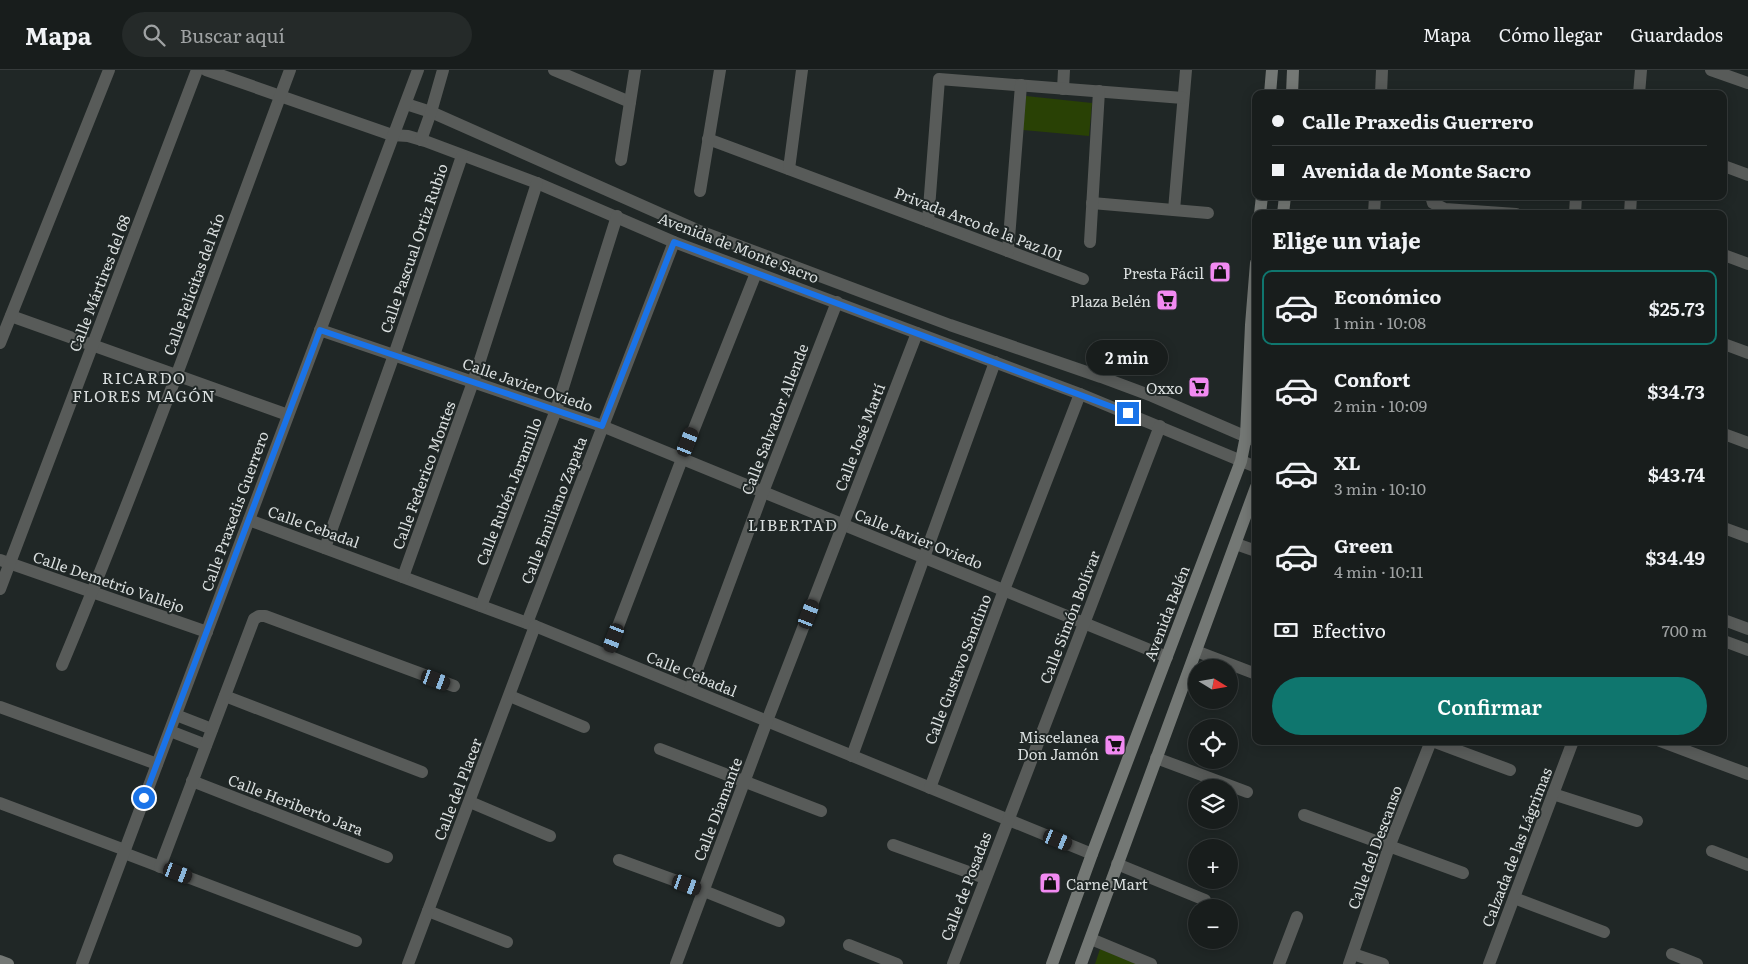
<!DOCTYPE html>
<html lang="es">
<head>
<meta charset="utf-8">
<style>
	body { margin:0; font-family:Literata,serif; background:#252a29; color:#f1f3f6; height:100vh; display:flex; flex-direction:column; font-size:19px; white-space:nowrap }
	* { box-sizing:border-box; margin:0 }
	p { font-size:16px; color:#9fa2a3 }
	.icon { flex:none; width:28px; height:28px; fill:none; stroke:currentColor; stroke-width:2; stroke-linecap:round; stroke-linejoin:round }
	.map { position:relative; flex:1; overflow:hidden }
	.panel { position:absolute; left:1252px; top:140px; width:475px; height:535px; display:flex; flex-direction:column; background:#181d1c; border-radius:10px; box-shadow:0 2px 12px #0003,0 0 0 1px #363b3b }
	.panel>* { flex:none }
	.guide { position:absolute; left:1252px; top:20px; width:475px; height:110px; border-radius:10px; box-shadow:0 2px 12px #0003,0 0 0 1px #363b3b; display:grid; align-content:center; height:110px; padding:0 20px; background:#181d1c }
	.needle { width:32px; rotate:101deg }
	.controls { position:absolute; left:1188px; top:589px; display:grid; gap:10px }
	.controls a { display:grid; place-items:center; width:50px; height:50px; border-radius:50%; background:#181d1c; box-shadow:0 2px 12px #0003,0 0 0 1px #363b3b; font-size:25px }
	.end { position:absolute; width:22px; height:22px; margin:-11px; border:6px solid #1a73e8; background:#fff; box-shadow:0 0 0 2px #fff }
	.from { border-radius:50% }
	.bubble { position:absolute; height:35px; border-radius:18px; background:#181d1c; box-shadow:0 2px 12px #0003,0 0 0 1px #363b3b; font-size:16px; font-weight:600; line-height:35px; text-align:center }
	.car { position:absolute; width:15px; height:30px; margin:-15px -8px; border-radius:6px; box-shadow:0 0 4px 1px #0007; background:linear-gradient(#222 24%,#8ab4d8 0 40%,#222 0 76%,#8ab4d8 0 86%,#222 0) }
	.guide b { display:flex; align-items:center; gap:18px; height:48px; font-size:19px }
	.guide b+b { border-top:1px solid #363b3b }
	.guide i { width:12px; height:12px; background:#f1f3f6 }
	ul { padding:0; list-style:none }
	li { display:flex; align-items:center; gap:15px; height:75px; margin:0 10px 8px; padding:0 10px; border:2px solid transparent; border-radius:10px }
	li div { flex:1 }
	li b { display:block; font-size:19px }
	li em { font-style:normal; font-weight:600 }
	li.on { border-color:#0f766e }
	li>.icon { width:45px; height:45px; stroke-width:1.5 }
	h2 { padding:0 20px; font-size:22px; line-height:60px }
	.pay { display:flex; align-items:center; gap:12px; height:55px; padding:0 20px; font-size:19px }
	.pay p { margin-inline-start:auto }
	.button { display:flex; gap:10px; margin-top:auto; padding:10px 20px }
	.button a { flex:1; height:58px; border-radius:30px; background:#0f766e; color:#fff; font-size:20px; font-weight:600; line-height:58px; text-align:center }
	header { display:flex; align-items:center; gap:30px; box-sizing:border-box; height:70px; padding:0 25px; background:#181d1c; border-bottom:1px solid #363b3b }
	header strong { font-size:24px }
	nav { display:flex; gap:28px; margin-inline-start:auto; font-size:18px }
	.search { width:350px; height:45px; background:#252a29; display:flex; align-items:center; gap:12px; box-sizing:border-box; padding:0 18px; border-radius:28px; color:#9fa2a3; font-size:19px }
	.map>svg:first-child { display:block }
	.green { fill:#294105 }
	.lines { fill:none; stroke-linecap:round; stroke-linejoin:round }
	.street { stroke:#585b59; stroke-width:12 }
	.secondary { stroke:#747875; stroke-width:12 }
	.route { stroke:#1a73e8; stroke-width:6 }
	.labels { text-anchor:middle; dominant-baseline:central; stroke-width:4; stroke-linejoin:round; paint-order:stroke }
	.street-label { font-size:15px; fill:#dadfdf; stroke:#202726 }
	.poi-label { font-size:15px; fill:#dadfdf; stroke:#202726; text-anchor:end }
	.neighbourhood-label { font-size:16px; letter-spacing:1px; fill:#dadfdf; stroke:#202726 }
</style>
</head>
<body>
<header>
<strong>Mapa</strong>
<div class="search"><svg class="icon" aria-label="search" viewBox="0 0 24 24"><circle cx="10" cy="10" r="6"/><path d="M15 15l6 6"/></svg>Buscar aquí</div>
<nav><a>Mapa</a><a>Cómo llegar</a><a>Guardados</a></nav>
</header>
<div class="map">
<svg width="1748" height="894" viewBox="0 0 1748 894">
	<rect width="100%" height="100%" fill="#202726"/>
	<!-- green -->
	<g class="green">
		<path d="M1026 26 1092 33 1089 66 1023 60Z"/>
		<path d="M1100 879 1137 894H1095Z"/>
	</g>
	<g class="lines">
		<!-- street -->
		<g class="street">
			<path d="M206 0 392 65 408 66 425 71 537 113 674 172 1080 324 1256 397"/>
			<path d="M554 0 630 32"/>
			<path d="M1711 0 1748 13"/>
			<path d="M1063 19 1064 0"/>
			<path d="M1381 24 1382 0"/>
			<path d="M1639 24 1641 0"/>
			<path d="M406 34 431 42 697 160 950 255 1101 307 1152 326 1256 371"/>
			<path d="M708 69 1083 209"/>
			<path d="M421 70 431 42 443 0"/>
			<path d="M621 90 635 0"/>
			<path d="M1724 96 1748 105"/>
			<path d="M789 99 802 0"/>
			<path d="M700 121 720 0"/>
			<path d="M1431 126 1433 133 1445 139 1516 144"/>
			<path d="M1092 133 1208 143"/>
			<path d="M1174 140 1186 0"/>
			<path d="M1374 144 1375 126"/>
			<path d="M1575 144 1576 126"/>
			<path d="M1630 144 1631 126"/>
			<path d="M928 151 939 9 1183 28"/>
			<path d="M1090 172 1099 21"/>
			<path d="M1008 181 1021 15"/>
			<path d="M1724 185 1748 194"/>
			<path d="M11 246 288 345"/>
			<path d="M320 260 602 356 1167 587"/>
			<path d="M0 273 109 0"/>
			<path d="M1724 274 1748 283"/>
			<path d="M1724 364 1748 373"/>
			<path d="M249 450 535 556 1092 784"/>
			<path d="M1724 458 1748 467"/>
			<path d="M1236 474 1256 481"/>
			<path d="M325 478 394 285 462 86"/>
			<path d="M0 490 207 562"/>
			<path d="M403 507 473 312 537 113"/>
			<path d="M0 519 197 0"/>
			<path d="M481 536 556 340 617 146"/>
			<path d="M1724 550 1748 559"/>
			<path d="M527 553 674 172"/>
			<path d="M1724 571 1748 580"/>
			<path d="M1196 581 1256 604"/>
			<path d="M607 585 682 389 756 203"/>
			<path d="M62 595C144 399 216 199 290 0"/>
			<path d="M690 619 763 422 837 232"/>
			<path d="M225 626 422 702"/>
			<path d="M510 626 584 657"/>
			<path d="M0 637 157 694"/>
			<path d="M176 645 212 659"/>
			<path d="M170 661 206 675"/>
			<path d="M1432 671 1510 700"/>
			<path d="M1660 671 1748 704"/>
			<path d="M660 679 821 741"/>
			<path d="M852 686 995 292"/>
			<path d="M1156 688 1247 722"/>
			<path d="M192 711 387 787"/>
			<path d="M930 718 1004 520 1080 324"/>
			<path d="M1553 724 1637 751"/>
			<path d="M470 732 550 766"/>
			<path d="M0 733 125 780"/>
			<path d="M1304 745 1463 803"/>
			<path d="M893 775 985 808"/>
			<path d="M1712 781 1748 795"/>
			<path d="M124 783 356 871"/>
			<path d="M619 790 704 821 779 851"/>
			<path d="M1117 794 1205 830"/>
			<path d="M160 797 254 549 259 546H265L454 616"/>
			<path d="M1514 828 1604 862"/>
			<path d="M428 841 507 872"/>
			<path d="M1091 869 1151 894"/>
			<path d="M849 875 897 894"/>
			<path d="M1353 884 1383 894"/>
			<path d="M1672 884 1697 894"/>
			<path d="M82 894 418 0"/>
			<path d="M408 894 535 556"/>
			<path d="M676 894 767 651 917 263"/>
			<path d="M953 894 1160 356"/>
			<path d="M1279 894 1297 847"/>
			<path d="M1349 894 1389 777 1431 671"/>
			<path d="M1489 894 1573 671"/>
		</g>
		<!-- secondary -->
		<g class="secondary">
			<path d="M1270 24 1272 0"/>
			<path d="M1292 24 1293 0"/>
			<path d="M1260 144 1262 126"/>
			<path d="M1283 144 1285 126"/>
			<path d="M0 891 8 894"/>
			<path d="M1052 894 1092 784 1241 391 1246 366 1251 255 1256 193"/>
			<path d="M1081 894 1256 417"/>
		</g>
	</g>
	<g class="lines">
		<!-- route -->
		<path class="route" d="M144 728 320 260 602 356 674 172 1128 343"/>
	</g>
	<!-- icons -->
	<defs>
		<g id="shop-square" transform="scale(1.125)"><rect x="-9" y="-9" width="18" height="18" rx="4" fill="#f28af2" stroke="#202726"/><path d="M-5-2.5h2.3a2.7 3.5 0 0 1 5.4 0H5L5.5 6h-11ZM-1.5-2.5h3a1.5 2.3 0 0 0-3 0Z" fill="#111"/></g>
		<g id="supermarket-square" transform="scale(1.125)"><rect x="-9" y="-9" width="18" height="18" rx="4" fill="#f28af2" stroke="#202726"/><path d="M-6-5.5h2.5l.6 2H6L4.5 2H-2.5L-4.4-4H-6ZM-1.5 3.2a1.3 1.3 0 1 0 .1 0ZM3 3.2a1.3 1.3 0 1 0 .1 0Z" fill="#111"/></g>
	</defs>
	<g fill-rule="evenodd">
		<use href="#shop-square" x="1220" y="202"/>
		<use href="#supermarket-square" x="1167" y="230"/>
		<use href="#supermarket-square" x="1199" y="317"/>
		<use href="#supermarket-square" x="1115" y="675"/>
		<use href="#shop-square" x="1050" y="813"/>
	</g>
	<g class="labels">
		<!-- street labels -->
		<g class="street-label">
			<text transform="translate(979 153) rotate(21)">Privada Arco de la Paz 101</text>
			<text transform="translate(739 177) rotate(21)">Avenida de Monte Sacro</text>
			<text transform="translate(413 178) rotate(-71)">Calle Pascual Ortiz Rubio</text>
			<text transform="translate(99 213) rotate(-69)">Calle Mártires del 68</text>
			<text transform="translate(193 214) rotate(-70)">Calle Felícitas del Río</text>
			<text transform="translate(528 314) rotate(19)">Calle Javier Oviedo</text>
			<text transform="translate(774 349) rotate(-69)">Calle Salvador Allende</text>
			<text transform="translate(859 367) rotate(-69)">Calle José Martí</text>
			<text transform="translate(423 405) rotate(-70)">Calle Federico Montes</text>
			<text transform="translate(508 421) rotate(-69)">Calle Rubén Jaramillo</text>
			<text transform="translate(553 440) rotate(-69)">Calle Emiliano Zapata</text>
			<text transform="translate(234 441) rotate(-70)">Calle Praxedis Guerrero</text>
			<text transform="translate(314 456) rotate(20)">Calle Cebadal</text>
			<text transform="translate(919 468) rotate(22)">Calle Javier Oviedo</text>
			<text transform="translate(109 511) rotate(19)">Calle Demetrio Vallejo</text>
			<text transform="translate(1166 543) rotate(-69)">Avenida Belén</text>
			<text transform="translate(1069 547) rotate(-69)">Calle Simón Bolívar</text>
			<text transform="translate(957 599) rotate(-69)">Calle Gustavo Sandino</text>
			<text transform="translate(692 603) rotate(22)">Calle Cebadal</text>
			<text transform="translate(457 719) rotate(-69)">Calle del Placer</text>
			<text transform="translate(296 734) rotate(21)">Calle Heriberto Jara</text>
			<text transform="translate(717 739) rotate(-69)">Calle Diamante</text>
			<text transform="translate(1374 777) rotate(-70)">Calle del Descanso</text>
			<text transform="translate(1516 777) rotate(-69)">Calzada de las Lágrimas</text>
			<text transform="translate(965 816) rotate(-69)">Calle de Posadas</text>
		</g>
		<!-- poi labels -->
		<g class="poi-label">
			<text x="1204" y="202">Presta Fácil</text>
			<text x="1151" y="230">Plaza Belén</text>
			<text x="1183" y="317">Oxxo</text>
			<text x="1099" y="666">Miscelanea<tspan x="1099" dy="17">Don Jamón</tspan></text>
			<text x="1066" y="813" text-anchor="start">Carne Mart</text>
		</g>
		<!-- neighbourhood labels -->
		<g class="neighbourhood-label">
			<text x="144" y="307">RICARDO<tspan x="144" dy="18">FLORES MAGÓN</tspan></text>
			<text x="793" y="454">LIBERTAD</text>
		</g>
	</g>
</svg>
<div class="controls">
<a><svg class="needle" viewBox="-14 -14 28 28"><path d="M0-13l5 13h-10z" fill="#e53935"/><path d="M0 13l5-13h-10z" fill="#9fa2a3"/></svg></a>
<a><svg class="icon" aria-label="locate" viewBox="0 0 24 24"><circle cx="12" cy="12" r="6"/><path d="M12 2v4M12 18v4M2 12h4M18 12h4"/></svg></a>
<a><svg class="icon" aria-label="layers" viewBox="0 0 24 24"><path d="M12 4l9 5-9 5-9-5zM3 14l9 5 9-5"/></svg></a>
<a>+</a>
<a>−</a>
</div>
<i class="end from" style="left:144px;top:728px"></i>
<i class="end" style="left:1128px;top:343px"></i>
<div class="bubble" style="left:1086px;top:270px;width:82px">2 min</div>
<i class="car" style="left:688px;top:372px;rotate:22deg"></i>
<i class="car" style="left:809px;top:544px;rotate:21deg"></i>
<i class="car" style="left:614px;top:568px;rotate:201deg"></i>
<i class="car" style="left:436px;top:610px;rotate:110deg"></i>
<i class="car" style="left:1058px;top:770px;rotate:112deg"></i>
<i class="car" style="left:178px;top:803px;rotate:111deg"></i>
<i class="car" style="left:687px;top:815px;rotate:110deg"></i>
<div class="guide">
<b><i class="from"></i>Calle Praxedis Guerrero</b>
<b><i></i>Avenida de Monte Sacro</b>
</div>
<section class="panel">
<h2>Elige un viaje</h2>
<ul>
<li class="on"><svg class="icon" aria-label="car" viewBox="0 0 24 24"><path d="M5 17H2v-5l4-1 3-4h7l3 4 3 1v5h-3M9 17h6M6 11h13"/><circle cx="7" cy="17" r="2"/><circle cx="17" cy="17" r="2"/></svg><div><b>Económico</b><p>1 min · 10:08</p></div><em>$25.73</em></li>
<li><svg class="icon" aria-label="car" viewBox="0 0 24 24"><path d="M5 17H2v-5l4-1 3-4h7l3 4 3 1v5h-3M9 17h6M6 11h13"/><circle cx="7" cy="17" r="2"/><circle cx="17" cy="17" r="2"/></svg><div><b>Confort</b><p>2 min · 10:09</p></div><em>$34.73</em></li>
<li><svg class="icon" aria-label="car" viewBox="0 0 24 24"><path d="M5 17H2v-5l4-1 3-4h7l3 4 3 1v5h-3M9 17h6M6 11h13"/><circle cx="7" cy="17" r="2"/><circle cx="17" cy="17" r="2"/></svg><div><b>XL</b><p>3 min · 10:10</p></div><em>$43.74</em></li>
<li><svg class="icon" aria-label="car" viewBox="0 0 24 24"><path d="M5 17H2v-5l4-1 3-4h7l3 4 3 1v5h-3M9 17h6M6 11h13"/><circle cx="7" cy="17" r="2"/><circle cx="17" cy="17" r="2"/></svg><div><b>Green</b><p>4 min · 10:11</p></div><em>$34.49</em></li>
</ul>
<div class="pay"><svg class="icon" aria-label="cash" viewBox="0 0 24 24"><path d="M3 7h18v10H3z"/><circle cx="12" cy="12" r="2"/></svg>Efectivo<p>700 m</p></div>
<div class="button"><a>Confirmar</a></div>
</section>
</div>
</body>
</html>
